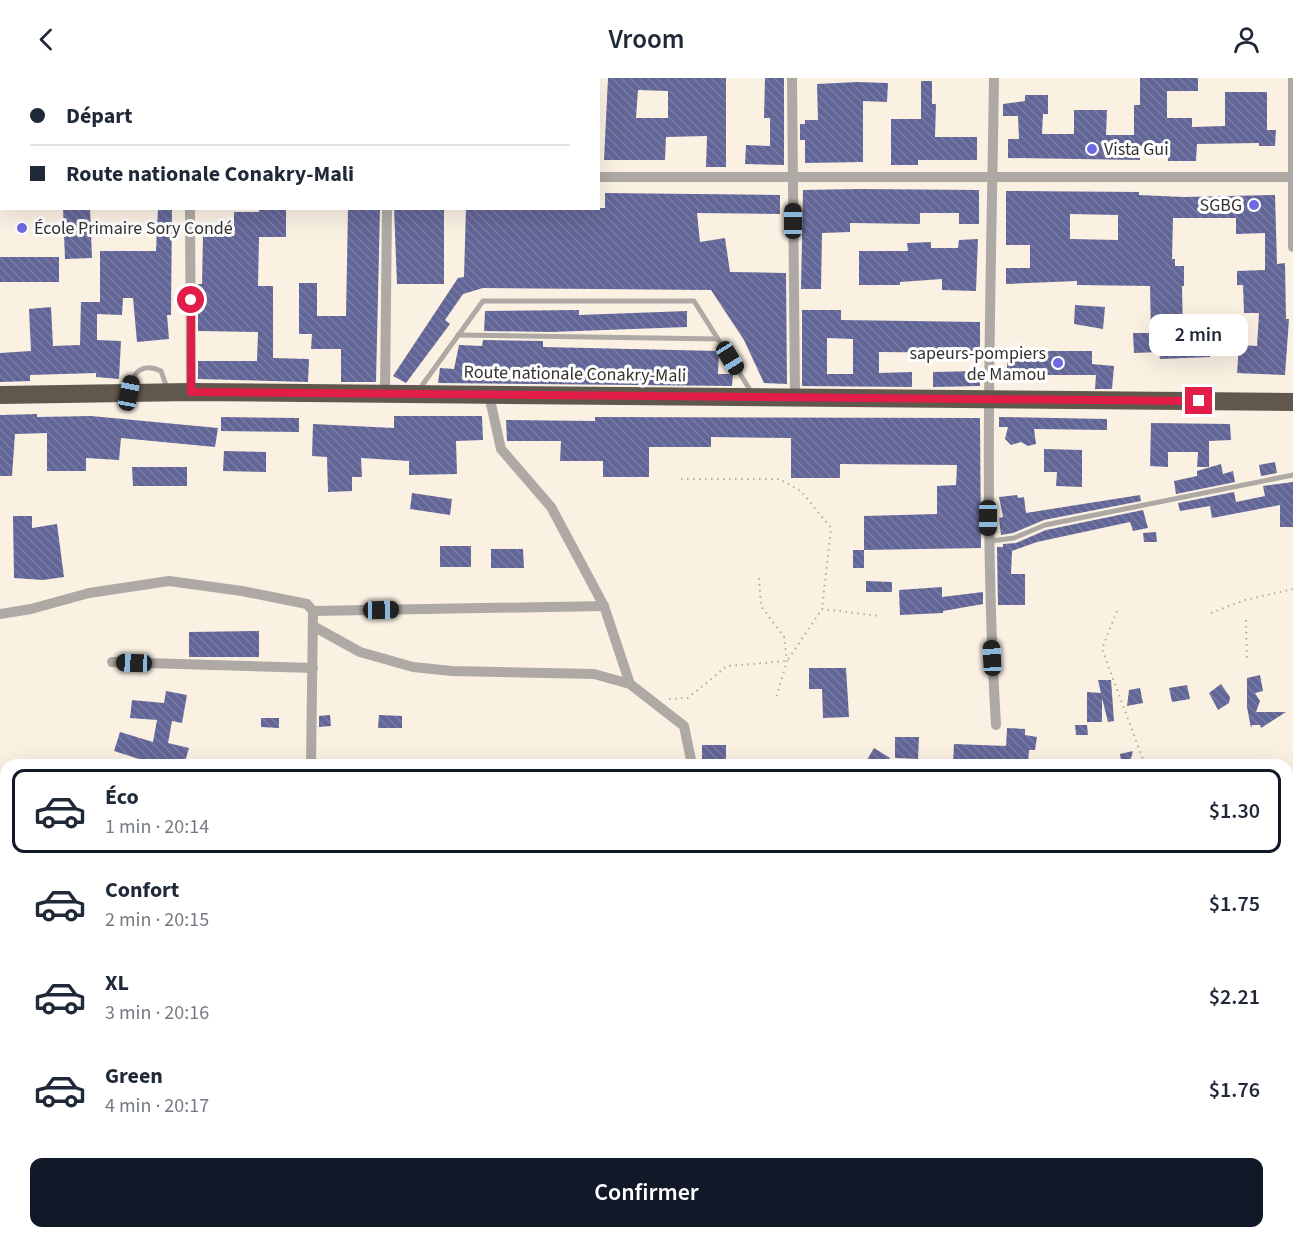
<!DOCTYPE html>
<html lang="fr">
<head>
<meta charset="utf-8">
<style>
	body { margin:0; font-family:"Source Sans 3",sans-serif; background:#f2f2f3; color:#1f2937; height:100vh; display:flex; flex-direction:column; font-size:22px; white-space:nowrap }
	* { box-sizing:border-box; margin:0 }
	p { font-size:20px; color:#747a83 }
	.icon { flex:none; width:33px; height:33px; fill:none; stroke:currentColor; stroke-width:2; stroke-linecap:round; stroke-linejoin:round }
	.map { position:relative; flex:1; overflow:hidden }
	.sheet { position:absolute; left:0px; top:681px; width:1293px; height:480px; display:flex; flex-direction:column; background:#fff; border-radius:18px 18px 0 0; box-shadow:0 6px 24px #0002 }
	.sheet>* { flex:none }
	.guide { position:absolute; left:0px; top:0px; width:600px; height:132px; box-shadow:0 6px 24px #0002; display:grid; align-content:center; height:132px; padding:0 30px; background:#fff }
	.end { position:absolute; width:27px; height:27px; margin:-14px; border:8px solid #e11d48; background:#fff; box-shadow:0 0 0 3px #fff }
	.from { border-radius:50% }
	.bubble { position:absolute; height:42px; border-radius:12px; background:#fff; box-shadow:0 6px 24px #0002; font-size:20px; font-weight:600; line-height:42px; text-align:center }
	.car { position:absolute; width:18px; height:36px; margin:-18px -9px; border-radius:8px; box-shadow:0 0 4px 2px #0007; background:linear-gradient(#222 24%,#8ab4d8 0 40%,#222 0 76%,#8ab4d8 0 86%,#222 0) }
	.guide b { display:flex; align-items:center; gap:21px; height:57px; font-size:22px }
	.guide b+b { border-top:2px solid #e0e1e3 }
	.guide i { width:15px; height:15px; background:#1f2937 }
	ul { padding:10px 0 0; list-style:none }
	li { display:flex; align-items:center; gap:18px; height:84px; margin:0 12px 9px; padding:0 18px; border:3px solid transparent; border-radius:12px }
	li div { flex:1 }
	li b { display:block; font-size:22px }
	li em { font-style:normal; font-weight:600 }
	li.current { border-color:#111827 }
	li>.icon { width:54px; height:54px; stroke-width:1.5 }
	.cta { display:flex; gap:12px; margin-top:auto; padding:12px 30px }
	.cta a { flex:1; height:69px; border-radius:12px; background:#111827; color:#fff; font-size:24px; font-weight:600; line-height:69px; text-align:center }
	header { display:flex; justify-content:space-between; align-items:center; height:78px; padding:0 30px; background:#fff; font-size:27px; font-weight:600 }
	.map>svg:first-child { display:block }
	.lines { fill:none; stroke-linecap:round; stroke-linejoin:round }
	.stream { stroke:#d2ae7c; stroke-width:4 }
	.building { fill:url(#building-back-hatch); fill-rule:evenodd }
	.path { stroke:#b3aba0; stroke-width:2; stroke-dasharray:1.5 4.5; stroke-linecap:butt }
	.lane { stroke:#aea9a4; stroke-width:5 }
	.street { stroke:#aea9a4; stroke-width:10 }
	.secondary { stroke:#8c867e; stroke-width:15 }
	.highway { stroke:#60584c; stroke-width:18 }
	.route { stroke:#e11d48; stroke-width:8 }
	.poi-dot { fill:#6e6ae4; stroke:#fff; stroke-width:2 }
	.labels { text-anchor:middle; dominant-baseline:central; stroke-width:6; stroke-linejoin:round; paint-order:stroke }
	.poi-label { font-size:18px; fill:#36322d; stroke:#fff; text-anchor:start }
	.street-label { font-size:18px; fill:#36322d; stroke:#fff }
</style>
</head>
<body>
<header><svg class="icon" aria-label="back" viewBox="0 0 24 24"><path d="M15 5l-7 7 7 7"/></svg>Vroom<svg class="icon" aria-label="person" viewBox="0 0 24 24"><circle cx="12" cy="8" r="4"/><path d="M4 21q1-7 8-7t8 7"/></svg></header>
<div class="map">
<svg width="1293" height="1161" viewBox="0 0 1293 1161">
	<defs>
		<pattern id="building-back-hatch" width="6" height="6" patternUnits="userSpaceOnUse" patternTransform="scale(1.5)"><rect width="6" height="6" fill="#626597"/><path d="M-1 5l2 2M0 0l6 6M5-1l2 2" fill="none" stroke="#7a7ca1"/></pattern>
	</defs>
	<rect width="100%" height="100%" fill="#fbf1e3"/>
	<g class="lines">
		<!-- stream -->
		<g class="stream">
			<path d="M0 715 6 718"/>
			<path d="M1287 723 1293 720"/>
		</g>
	</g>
	<!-- building -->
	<g class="building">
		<path d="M608 0H726V89H706L707 58 666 59 665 82H604ZM638 12 668 13V40H636Z"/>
		<path d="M765 0H784V87L745 86 746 67 770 68V40H764Z"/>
		<path d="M1140 0H1198V13H1167V40H1192V49L1225 48V14H1267V52H1276L1275 68H1259V65L1197 66 1196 83H1168V68H1140V82L1008 80V61H1019L1018 38H1003V26L1025 23V17H1048V36H1043L1042 56H1074V32H1107L1106 57H1134V27H1140Z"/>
		<path d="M921 3H932V26H936L935 59H977V82H918V87H891V41H921Z"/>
		<path d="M857 4 888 5 887 24 863 23V84L805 85V62H800V46H805V42H818L817 6Z"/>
		<path d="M859 111 979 112V146H959V135H920V146L850 145V154L822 155 821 211H801L803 112Z"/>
		<path d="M1006 113 1139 114V117L1184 119 1275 117 1277 186 1285 185 1286 241H1289L1285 297 1237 295 1239 267 1257 268 1259 235H1244L1243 207H1237V193L1265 192V155L1236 156V140H1173L1172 181H1175V188H1184V208H1182L1183 259 1210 258V279L1160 281 1159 274 1134 275 1133 255H1151L1150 208 1077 207V203L1006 206V190H1030V167H1006ZM1070 136 1118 137V162L1070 161Z"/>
		<path d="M605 115 780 117V136L697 135 700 164 725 160 730 194 786 195 787 306 764 305 744 262 711 212 483 210 463 216 445 242 450 246 406 305 393 298 458 200 464 199 466 130H605Z"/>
		<path d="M63 130H90L92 180 65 181Z"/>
		<path d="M158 130H172L171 237H167L169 261 137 264 133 220H123L122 237 97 236V262L121 263 119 301 96 299V295L30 297V303L0 304V275L31 273 29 231 51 229 53 268 80 267 81 224H100V173H156Z"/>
		<path d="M259 130H286V159H259L258 208H273V280L309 281 308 304 198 301V283H257L258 254 198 253V206H202L203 158H234V134H259Z"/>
		<path d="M348 130H380L376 304H341V271H311L312 256H299V205H317V238H346Z"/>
		<path d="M394 130H444V206H397Z"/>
		<path d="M978 161 976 213 942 212V201L900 204V207H859V173H908L907 165 931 164V170H958L959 162Z"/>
		<rect x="0" y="179" width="59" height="25"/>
		<path d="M1075 227 1105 229 1103 251 1074 246Z"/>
		<path d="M579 232V237L687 233V249L551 254 484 253 485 233Z"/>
		<path d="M802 232H841V242L980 244V275L879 274V295L912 294V309L802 308ZM827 260 853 261V296H827Z"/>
		<path d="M483 262 543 263V269L719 273 718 296H733L732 308 438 305 440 290 454 291 459 267 482 268Z"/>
		<path d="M1007 273H1092V286L1114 288 1112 311H1095L1096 297H1007Z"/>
		<path d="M980 293V308L933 309V294Z"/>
		<path d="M37 336V339L91 338 218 350 215 369 121 360 119 382 86 380V393H47V355L15 356 12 398H0V337Z"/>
		<path d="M394 338H482L483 362 456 363 457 396 409 397V383L361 380 362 399H352V413L328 414 327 379 312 378 313 346 394 350Z"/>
		<path d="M221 339 299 340V354L221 353Z"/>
		<path d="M595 339 980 340 981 470 864 472V490H853V472H864V438L937 436V408L956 407 957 387 840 386V400H791V360L711 359V369H649V399H603V383H560L561 363H507L506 342 595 343Z"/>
		<path d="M999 339 1107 341V352L1034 351 1036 366 1028 368 1021 364 1011 367 1005 361 1008 349H999Z"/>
		<path d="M1151 345 1230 346 1231 362 1209 363V389H1197L1198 374H1168V389L1150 388Z"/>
		<path d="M1044 371 1082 372V409L1056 408 1057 394H1044Z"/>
		<path d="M224 373 266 374V394L223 393Z"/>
		<path d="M1275 384 1277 395 1261 398 1259 387Z"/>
		<path d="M1221 386 1223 396 1233 393 1235 404 1176 416 1174 403 1197 398V393Z"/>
		<path d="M132 389H187V408H133Z"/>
		<path d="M1293 404V449H1280V427L1212 440 1210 428 1180 433 1178 425 1234 414 1236 424 1265 418 1263 408Z"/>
		<path d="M412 415 452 421 450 437 410 431Z"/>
		<path d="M1017 417 1018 420 1024 419 1026 435 1140 417 1141 423 1044 442 1013 455 1001 457 999 440 1003 439 999 419Z"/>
		<path d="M1143 432 1148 450 1133 453 1130 444 1037 464 1012 473 1011 496H1025V527H998L997 469H1003V466L1016 465 1046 452Z"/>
		<path d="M13 438H32V450L57 446 64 499 43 502 14 500Z"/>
		<path d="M1156 454 1157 464H1144L1143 455Z"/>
		<rect x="440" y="468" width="31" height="21"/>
		<path d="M491 471H523L524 490H491Z"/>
		<path d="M866 503 892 504V514H866Z"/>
		<path d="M942 509V519L983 514V526L943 533V535L900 537 899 512Z"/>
		<path d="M259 553V579H189V554Z"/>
		<path d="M809 590H846L849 639 823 640 822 611H809Z"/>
		<path d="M1260 597 1263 613 1255 615 1260 623 1256 634H1286L1261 650 1260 647H1252L1251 650 1247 629V600Z"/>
		<path d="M1098 602H1111L1114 643 1108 644 1102 620V644H1087V614L1101 615Z"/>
		<path d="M1221 606 1230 619 1229 625 1218 632 1209 615Z"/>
		<path d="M1187 607 1190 621 1172 624 1169 610Z"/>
		<path d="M1140 610 1143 625 1127 628 1129 612Z"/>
		<path d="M166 613 187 617 182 645 172 643 168 665 189 670 184 687 161 682 158 687 114 673 120 654 153 664 157 642 130 640 132 622 164 625Z"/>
		<path d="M330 637 331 648 319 649V638Z"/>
		<path d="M379 637 402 638V650H378Z"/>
		<path d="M261 640H279V650L261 649Z"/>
		<path d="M1075 647H1087L1088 657H1076Z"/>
		<path d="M1007 650 1025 651V657L1037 659 1035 672H1029L1028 687 993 683V687L953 685 954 666 1006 668Z"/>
		<path d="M895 659H919L918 681 895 680Z"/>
		<rect x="702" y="667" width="24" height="18"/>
		<path d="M874 670 890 680 885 687H864Z"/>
		<path d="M1133 673 1130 684 1121 685 1120 676Z"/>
	</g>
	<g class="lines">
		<!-- path -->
		<g class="path">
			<path d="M681 401H779L801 413 831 450 822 531"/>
			<path d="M759 500 761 528 784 559 787 583 776 620"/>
			<path d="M1117 533 1102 571 1145 687"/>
			<path d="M1211 535 1245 522 1293 511"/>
			<path d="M1246 542 1247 584"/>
			<path d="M669 621 688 620 727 588 787 583 822 531 880 538"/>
		</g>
		<!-- lane -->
		<g class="lane">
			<path d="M458 257 718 261"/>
			<path d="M130 310C133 293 143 285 161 293L167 310"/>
			<path d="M418 313 483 223H694L752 315"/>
			<path d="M990 463 1014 460 1045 447 1293 397"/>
			<path d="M690 1155V1161"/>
		</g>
		<!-- street -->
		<g class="street">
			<path d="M189 0V2"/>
			<path d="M385 0V2"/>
			<path d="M792 0 795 319"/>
			<path d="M994 0C991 216 983 431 996 647"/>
			<path d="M1293 0V169"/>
			<path d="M590 2V0"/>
			<path d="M0 94H2"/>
			<path d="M598 99H1293"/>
			<path d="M190 130 191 314"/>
			<path d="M385 316 387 130"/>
			<path d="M489 317 501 371 551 429 604 528 630 606"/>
			<path d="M313 533 604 528"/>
			<path d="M0 536 31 531 89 515 169 503 242 513 307 526 313 533 311 687"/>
			<path d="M313 548 360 574 413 589 452 593 594 596 630 606 684 648 692 687"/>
			<path d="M112 584 313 590"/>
			<path d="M1287 913 1293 911"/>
			<path d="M0 922 6 930"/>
			<path d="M1287 1125 1293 1121"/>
			<path d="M580 1155 581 1161"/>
			<path d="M1142 1155 1143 1161"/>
			<path d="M28 1161 29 1155"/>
			<path d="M1231 1161 1239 1155"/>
		</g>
		<!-- secondary -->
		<g class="secondary">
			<path d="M849 1155 854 1161"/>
			<path d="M511 1161 535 1155"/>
		</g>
		<!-- highway -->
		<path class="highway" d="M0 317 191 314 1293 324"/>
	</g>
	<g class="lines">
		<!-- route -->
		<path class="route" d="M191 222V314L1199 323"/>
	</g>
	<!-- markers -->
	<g class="poi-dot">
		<circle cx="1092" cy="71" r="6"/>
		<circle cx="1254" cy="127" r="6"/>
		<circle cx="22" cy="150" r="6"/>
		<circle cx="1058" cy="285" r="6"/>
	</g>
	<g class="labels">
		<!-- poi labels -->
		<g class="poi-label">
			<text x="1104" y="71">Vista Gui</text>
			<text x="1242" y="127" text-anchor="end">SGBG</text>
			<text x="34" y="150">École Primaire Sory Condé</text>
			<text x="1046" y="275" text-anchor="end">sapeurs-pompiers<tspan x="1046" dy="21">de Mamou</tspan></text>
		</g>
		<!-- street labels -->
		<g class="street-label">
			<text transform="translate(575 296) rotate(1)">Route nationale Conakry-Mali</text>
		</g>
	</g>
</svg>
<i class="end from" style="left:191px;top:222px"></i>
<i class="end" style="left:1199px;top:323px"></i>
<div class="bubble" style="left:1149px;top:236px;width:99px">2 min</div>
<i class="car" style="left:793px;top:143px;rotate:0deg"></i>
<i class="car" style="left:730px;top:280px;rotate:148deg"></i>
<i class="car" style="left:129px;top:315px;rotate:11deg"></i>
<i class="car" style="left:988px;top:440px;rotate:180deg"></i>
<i class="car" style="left:381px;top:532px;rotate:89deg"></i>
<i class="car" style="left:992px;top:580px;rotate:357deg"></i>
<i class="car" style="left:134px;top:585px;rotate:272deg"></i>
<div class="guide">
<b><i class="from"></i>Départ</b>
<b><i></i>Route nationale Conakry-Mali</b>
</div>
<section class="sheet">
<ul>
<li class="current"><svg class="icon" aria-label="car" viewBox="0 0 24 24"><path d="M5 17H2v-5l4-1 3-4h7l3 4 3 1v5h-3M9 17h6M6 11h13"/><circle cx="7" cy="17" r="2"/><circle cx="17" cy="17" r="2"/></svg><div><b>Éco</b><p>1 min · 20:14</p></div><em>$1.30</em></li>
<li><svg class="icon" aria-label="car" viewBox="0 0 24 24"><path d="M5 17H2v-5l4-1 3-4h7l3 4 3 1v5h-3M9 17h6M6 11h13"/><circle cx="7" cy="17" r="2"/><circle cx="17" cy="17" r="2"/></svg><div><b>Confort</b><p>2 min · 20:15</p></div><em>$1.75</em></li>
<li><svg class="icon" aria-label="car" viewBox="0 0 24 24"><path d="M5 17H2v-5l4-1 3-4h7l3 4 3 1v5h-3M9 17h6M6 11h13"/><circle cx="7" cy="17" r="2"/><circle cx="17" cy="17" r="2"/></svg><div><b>XL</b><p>3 min · 20:16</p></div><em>$2.21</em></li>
<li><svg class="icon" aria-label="car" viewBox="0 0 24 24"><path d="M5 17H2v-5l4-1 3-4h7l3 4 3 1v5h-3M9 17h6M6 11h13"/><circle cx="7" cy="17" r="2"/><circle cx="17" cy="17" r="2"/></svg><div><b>Green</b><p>4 min · 20:17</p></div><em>$1.76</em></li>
</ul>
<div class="cta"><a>Confirmer</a></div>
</section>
</div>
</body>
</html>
